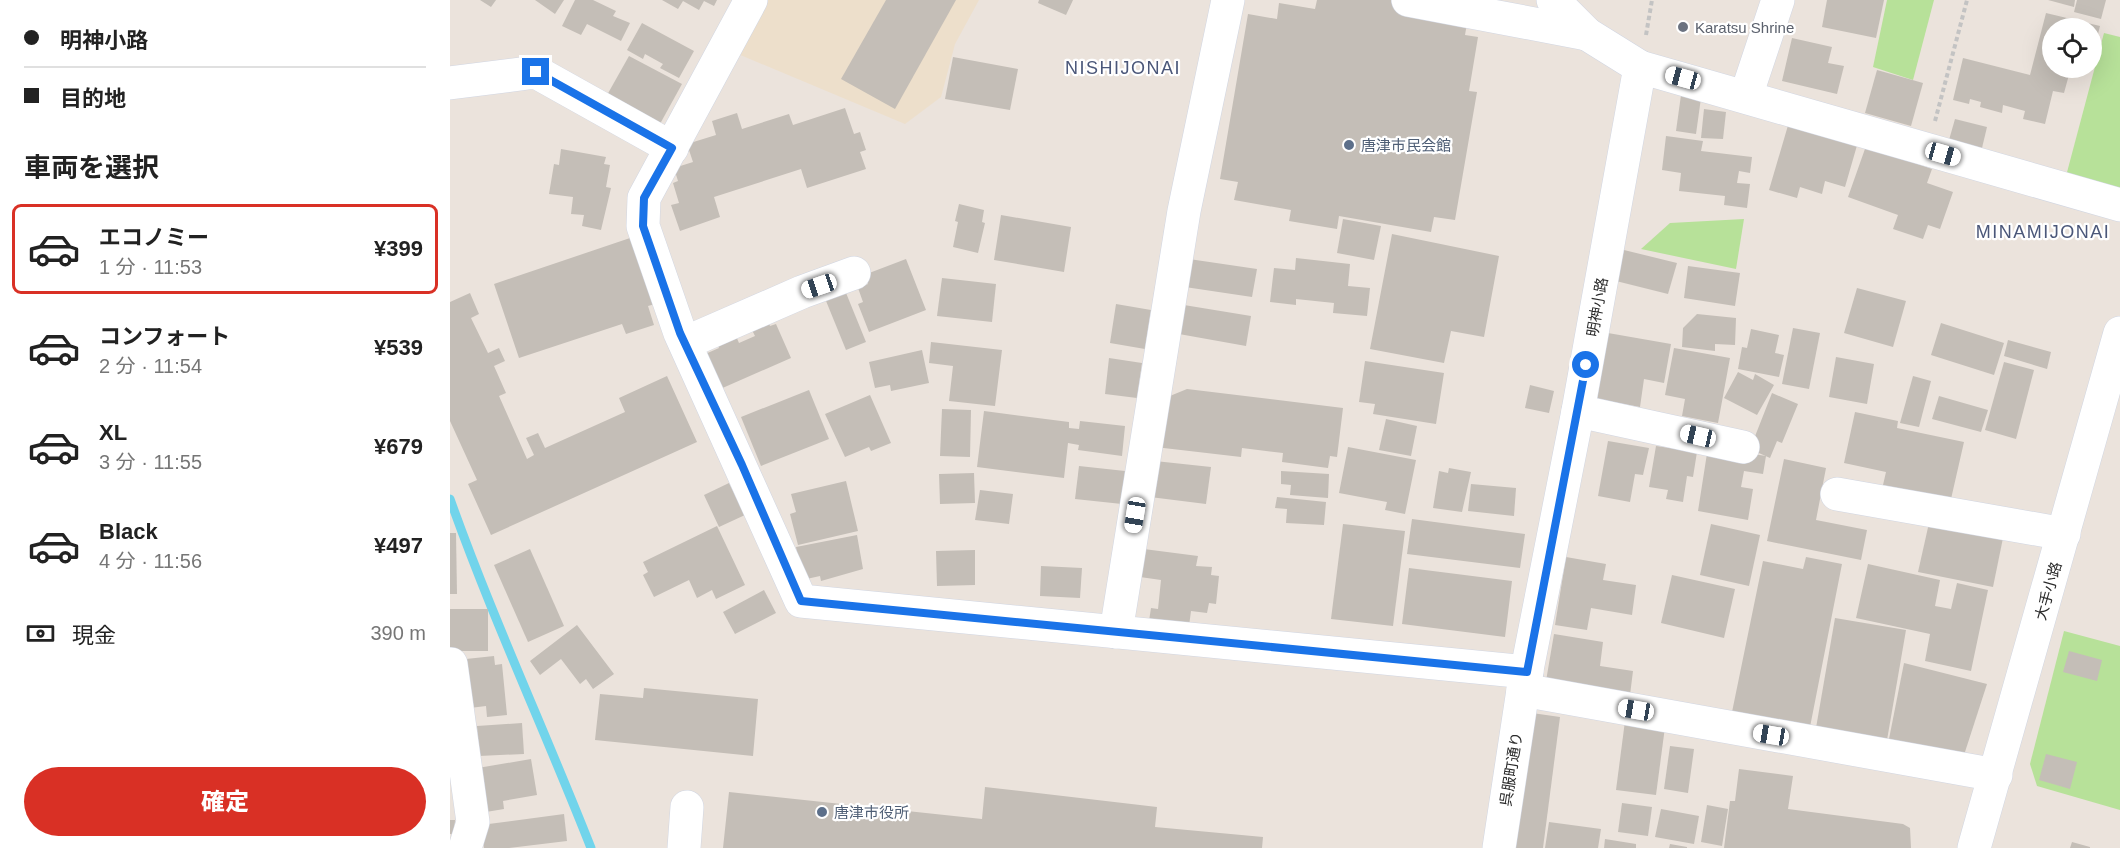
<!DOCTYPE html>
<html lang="ja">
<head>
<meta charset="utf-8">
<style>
	body { margin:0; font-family:Arial,"Noto Sans JP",sans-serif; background:#f2f2f2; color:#222; height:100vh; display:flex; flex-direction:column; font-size:22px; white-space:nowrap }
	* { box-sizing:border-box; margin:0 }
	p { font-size:20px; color:#767676 }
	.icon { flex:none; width:33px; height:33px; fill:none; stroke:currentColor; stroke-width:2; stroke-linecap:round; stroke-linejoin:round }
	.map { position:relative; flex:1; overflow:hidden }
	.drawer { display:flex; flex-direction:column; background:#fff; width:450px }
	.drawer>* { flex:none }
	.guide { display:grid; align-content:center; height:132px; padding:0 24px; background:#fff }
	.controls { position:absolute; left:1592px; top:18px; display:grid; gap:12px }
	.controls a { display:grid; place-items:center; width:60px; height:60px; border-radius:50%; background:#fff; box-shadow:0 6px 24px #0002; font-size:30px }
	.end { position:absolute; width:27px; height:27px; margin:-14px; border:8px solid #1a73e8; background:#fff; box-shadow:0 0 0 3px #fff }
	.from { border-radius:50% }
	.car { position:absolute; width:18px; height:36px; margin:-18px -9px; border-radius:8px; box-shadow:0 0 4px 2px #0007; background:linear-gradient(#fff 24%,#345 0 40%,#fff 0 76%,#345 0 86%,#fff 0) }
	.guide b { display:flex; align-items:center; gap:21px; height:57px; font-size:22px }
	.guide b+b { border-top:2px solid #e0e0e0 }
	.guide i { width:15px; height:15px; background:#222 }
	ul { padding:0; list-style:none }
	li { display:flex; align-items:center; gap:18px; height:90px; margin:0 12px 9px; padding:0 12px; border:3px solid transparent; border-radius:9px }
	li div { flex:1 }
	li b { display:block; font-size:22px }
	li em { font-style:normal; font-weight:800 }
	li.active { border-color:#d93025 }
	li>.icon { width:54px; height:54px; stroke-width:1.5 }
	h2 { padding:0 24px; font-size:27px; line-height:72px }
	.pay { display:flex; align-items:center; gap:15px; height:66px; padding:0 24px; font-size:22px }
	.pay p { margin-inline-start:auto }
	.action { display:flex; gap:12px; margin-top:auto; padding:12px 24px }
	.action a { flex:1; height:69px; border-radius:36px; background:#d93025; color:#fff; font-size:24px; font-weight:800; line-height:69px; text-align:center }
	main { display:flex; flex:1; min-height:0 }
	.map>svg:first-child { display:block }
	.education { fill:#eddfcb }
	.green { fill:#b7e199 }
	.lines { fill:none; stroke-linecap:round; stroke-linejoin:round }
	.stream { stroke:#71d4eb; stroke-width:9 }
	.building { fill:#c4beb7 }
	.minor-casing { stroke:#d1d6e2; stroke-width:34 }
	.path { stroke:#c3c3c3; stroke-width:4; stroke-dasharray:4.5 3; stroke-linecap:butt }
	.minor { stroke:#fff; stroke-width:33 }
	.route { stroke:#1a73e8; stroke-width:8 }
	.worship-dot { fill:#6b7280; stroke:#fff; stroke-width:2 }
	.service-dot { fill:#5c6f8a; stroke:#fff; stroke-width:2 }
	.labels { text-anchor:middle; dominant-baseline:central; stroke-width:4.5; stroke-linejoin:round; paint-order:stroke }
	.worship-label { font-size:15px; fill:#5b616d; stroke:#fff; text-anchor:start }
	.service-label { font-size:15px; fill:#4e5e75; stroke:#fff; text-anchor:start }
	.street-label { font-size:15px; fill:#2a2a2a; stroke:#fff }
	.quarter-label { font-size:18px; letter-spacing:1.5px; fill:#4b5779; stroke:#fff }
</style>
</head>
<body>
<main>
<section class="drawer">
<div class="guide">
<b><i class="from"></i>明神小路</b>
<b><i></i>目的地</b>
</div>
<h2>車両を選択</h2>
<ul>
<li class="active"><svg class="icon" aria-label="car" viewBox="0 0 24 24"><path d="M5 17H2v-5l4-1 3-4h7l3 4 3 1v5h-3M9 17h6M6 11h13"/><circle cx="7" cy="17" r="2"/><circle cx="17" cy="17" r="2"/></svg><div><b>エコノミー</b><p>1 分 · 11:53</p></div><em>¥399</em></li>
<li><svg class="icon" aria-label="car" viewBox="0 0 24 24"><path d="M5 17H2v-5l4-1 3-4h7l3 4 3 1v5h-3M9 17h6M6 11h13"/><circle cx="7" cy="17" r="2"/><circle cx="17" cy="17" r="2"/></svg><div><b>コンフォート</b><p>2 分 · 11:54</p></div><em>¥539</em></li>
<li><svg class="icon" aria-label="car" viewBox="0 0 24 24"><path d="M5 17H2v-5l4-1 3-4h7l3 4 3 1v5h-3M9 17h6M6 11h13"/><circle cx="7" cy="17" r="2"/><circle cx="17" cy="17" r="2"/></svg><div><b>XL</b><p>3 分 · 11:55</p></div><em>¥679</em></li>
<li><svg class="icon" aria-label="car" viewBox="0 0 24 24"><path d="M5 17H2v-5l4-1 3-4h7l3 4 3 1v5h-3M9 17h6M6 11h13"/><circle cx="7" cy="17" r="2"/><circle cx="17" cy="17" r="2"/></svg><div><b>Black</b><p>4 分 · 11:56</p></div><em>¥497</em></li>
</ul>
<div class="pay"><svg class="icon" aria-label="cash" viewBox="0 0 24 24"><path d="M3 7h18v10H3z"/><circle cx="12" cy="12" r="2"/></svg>現金<p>390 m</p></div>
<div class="action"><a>確定</a></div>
</section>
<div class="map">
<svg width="1670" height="848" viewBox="0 0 1670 848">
	<rect width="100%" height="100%" fill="#ebe3dc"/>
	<!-- education -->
	<path class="education" d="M317 0H529L505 44 491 97 455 124 288 54Z"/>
	<!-- green -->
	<g class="green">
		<path d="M1437 0H1484L1463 80 1423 67Z"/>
		<path d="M1654 33 1670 37V190L1616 176Z"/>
		<path d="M1294 219 1286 269 1191 249 1220 223Z"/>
		<path d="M1614 631 1670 646V810L1587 786 1580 764Z"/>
	</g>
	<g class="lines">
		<!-- stream -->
		<path class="stream" d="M0 499C42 617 95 731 141 848"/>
	</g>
	<!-- building -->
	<g class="building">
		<path d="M30 0H46L41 7Z"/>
		<path d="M85 0H114L105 14Z"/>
		<path d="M125 0H143L166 11 163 16 180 23 171 41 137 24 131 35 112 26Z"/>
		<path d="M212 0H267L264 6 254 1 249 10 233 1 228 9Z"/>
		<path d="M436 0H506L445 109 391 79Z"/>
		<path d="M589 0H623L616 15 588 3Z"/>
		<path d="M867 0H1021L1015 35 1028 37 1019 91 1027 92 1005 220 984 217 981 232 889 216 887 229 839 221 841 210 784 200 788 182 770 179 798 14 827 19 829 3 865 9Z"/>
		<path d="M1377 0H1434L1426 38 1372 27Z"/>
		<path d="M1598 0H1625L1624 7Z"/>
		<path d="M1627 0H1656L1651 19 1624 12Z"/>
		<path d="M1596 13 1650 26 1643 54 1641 28H1602V68L1620 71 1614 93 1603 91 1595 124 1573 119 1575 111 1553 105 1552 113 1530 107 1531 102 1520 99 1519 104 1503 100 1513 58 1580 75Z"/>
		<path d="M192 23 244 51 229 78 210 68 213 64 195 54 193 59 177 50Z"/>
		<path d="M1342 38 1382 47 1378 63 1394 66 1387 94 1332 81Z"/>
		<path d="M179 56 232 84 205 133 152 104Z"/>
		<path d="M503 57 568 69 560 110 495 99Z"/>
		<path d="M1427 70 1473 83 1461 126 1415 113Z"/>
		<path d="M1231 95 1251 98 1246 134 1226 131Z"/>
		<path d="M395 108 404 134 410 132 416 150 410 152 416 169 357 188 351 169 264 197 270 217 230 231 221 205 229 203 223 183 228 181 224 168 243 162 237 144 266 135 262 121 287 113 292 129 339 114 343 125Z"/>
		<path d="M1254 109 1276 112 1273 139 1251 138Z"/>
		<path d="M1505 119 1537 127 1532 148 1499 140Z"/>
		<path d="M1339 122 1408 142 1395 187 1375 181 1372 194 1350 187 1347 198 1319 190Z"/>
		<path d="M1216 136 1253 141 1251 151 1302 157 1300 173 1289 171 1287 183 1300 184 1297 208 1274 205 1275 196 1229 191 1231 173 1212 170Z"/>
		<path d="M1416 146 1482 169 1477 183 1503 192 1490 229 1478 225 1473 239 1443 229 1448 215 1398 197Z"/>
		<path d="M111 149 156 157 154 164 160 165 156 187 161 188 151 230 132 226 134 215 121 214 123 197 99 194 104 164 109 165Z"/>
		<path d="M509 204 534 210 532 222 535 223 528 253 503 247 508 222 505 221Z"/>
		<path d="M551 215 621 227 614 272 544 260Z"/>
		<path d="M893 219 931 226 924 260 887 253Z"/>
		<path d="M942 234 1049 256 1034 337 1001 331 994 363 920 349Z"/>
		<path d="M183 237 205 304 198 306 204 325 176 334 172 324 69 358 44 284Z"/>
		<path d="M1174 250 1227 263 1218 294 1166 281Z"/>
		<path d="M846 258 900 264 898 286 920 288 917 316 883 313 884 303 846 299V305L820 302 824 268 845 270Z"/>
		<path d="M456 259 476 310 419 332 408 304 413 302 408 288 418 284 414 275Z"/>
		<path d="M739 259 807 269 802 297 735 287Z"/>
		<path d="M1238 266 1290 273 1285 306 1234 298Z"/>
		<path d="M492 278 546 284 542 322 487 316Z"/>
		<path d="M394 288 416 342 396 350 374 296Z"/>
		<path d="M1407 288 1456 301 1443 347 1394 333Z"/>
		<path d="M20 293 29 314 21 318 38 353 49 348 55 361 44 366 56 393 49 396 77 459 84 455 76 438 88 433 95 448 175 412 169 398 217 376 247 442 41 535 18 484 27 480 0 421V302Z"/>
		<path d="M666 304 701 310 695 349 660 343Z"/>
		<path d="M734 305 801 316 796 346 729 334Z"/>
		<path d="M1247 314 1286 318 1285 345 1265 344V351L1232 347 1233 328Z"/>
		<path d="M316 316 320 326 326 324 341 358 268 390 253 355 269 348 264 337 283 329 289 343 305 336 299 324Z"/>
		<path d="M1491 323 1554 343 1544 375 1481 355Z"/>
		<path d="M1343 328 1370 333 1359 389 1332 384Z"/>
		<path d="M1301 329 1329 335 1325 353 1334 355 1329 377 1288 369 1292 347 1297 348Z"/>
		<path d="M1158 333 1221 344 1214 383 1194 379 1190 407 1147 399Z"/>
		<path d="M1558 340 1601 352 1597 369 1554 356Z"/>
		<path d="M481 342 552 350 545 406 499 401 503 366 479 363Z"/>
		<path d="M1224 348 1280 358 1268 423 1232 416 1235 399 1215 395Z"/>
		<path d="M472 350 479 383 441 391 440 385 425 388 419 362Z"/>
		<path d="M1386 357 1424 364 1417 404 1379 397Z"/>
		<path d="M659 358 692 363 687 398 655 394Z"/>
		<path d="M915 361 994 373 986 424 923 414 925 404 909 402Z"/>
		<path d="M1554 362 1584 370 1566 439 1535 430Z"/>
		<path d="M1288 372 1303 380 1305 374 1324 385 1307 415 1274 398Z"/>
		<path d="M1463 376 1481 381 1469 427 1450 423Z"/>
		<path d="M1080 385 1104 391 1099 413 1075 408Z"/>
		<path d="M737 389 893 408 887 457 880 456 878 468 832 462 833 453 792 448 791 457 705 447 715 398Z"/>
		<path d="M359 390 379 439 311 466 291 417Z"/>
		<path d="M1322 393 1348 404 1332 443 1327 441 1320 458 1300 449Z"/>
		<path d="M420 395 441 443 421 451 419 447 395 457 375 414Z"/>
		<path d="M1489 396 1538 410 1531 432 1482 419Z"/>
		<path d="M492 409 521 410 520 457 490 456Z"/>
		<path d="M534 411 619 422V428L629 429 630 421 675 426 672 456 628 450 629 445 618 443 614 478 527 467Z"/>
		<path d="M1405 412 1448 421 1447 428 1514 442 1501 499 1433 485 1436 472 1394 463Z"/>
		<path d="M936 419 967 426 961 456 929 450Z"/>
		<path d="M1158 441 1199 448 1193 475 1185 474 1180 502 1148 496Z"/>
		<path d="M1206 446 1247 452 1243 477 1237 476 1233 502 1216 499 1218 490 1199 487Z"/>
		<path d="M898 447 966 460 955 514 935 510 937 502 889 493Z"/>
		<path d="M1258 447 1316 456 1313 474 1294 471 1291 487 1303 489 1298 520 1248 511Z"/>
		<path d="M1334 459 1376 468 1366 520 1417 530 1411 560 1317 541Z"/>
		<path d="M705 461 761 467 756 504 700 497Z"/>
		<path d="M629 466 675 471 672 504 625 499Z"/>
		<path d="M999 468 1021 472 1012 512 983 508 989 471 998 473Z"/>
		<path d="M831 471 879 474 878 498 840 495 841 485 831 484Z"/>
		<path d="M524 473 525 503 490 504 489 474Z"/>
		<path d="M396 481 408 531 348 545 340 514 346 512 341 494Z"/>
		<path d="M279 483 295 515 269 527 254 495Z"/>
		<path d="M1021 484 1066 488 1064 516 1018 511Z"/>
		<path d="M530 490 563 494 559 524 525 520Z"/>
		<path d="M827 497 876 502 874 525 836 523 837 509 825 508Z"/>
		<path d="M962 519 1075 534 1070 568 957 554Z"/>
		<path d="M1479 523 1553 538 1543 587 1468 572Z"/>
		<path d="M893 524 955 531 943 626 881 619Z"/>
		<path d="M1261 524 1310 535 1299 586 1250 575Z"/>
		<path d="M267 526 295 585 266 599 262 590 247 598 239 580 204 597 193 575 198 572 193 562Z"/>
		<path d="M0 533H6L7 594H0Z"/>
		<path d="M407 535 413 569 371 581 370 576 352 580 346 547Z"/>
		<path d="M686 548 748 556 746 566 762 567 761 575 769 576 766 604 759 603 757 613 741 611 739 626 699 621 701 608 708 609 711 580 683 576Z"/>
		<path d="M80 549 114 626 78 642 44 565Z"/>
		<path d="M525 550V585L487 586 486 551Z"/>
		<path d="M1116 557 1156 564 1153 580 1186 585 1182 615 1141 608 1137 630 1105 625Z"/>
		<path d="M1356 557 1392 564 1360 727 1282 712 1313 561 1353 569Z"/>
		<path d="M1418 564 1490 580 1485 606 1501 609 1507 583 1538 590 1521 671 1475 661 1480 634 1406 618Z"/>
		<path d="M591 566 632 568 630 598 590 596Z"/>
		<path d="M959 568 1062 581 1055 637 952 624Z"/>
		<path d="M1222 575 1285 589 1274 638 1211 623Z"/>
		<path d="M314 590 326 613 285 634 273 612Z"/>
		<rect x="0" y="609" width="38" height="42"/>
		<path d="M1385 618 1456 630 1437 740 1366 728Z"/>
		<path d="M127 625 164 674 143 689 136 679 130 684 111 659 90 675 80 661Z"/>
		<path d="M1104 634 1153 642 1150 666 1183 671 1180 695 1096 681Z"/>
		<path d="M1619 651 1652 660 1647 681 1613 672Z"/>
		<path d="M44 656 45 665 52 664 57 715 37 717 36 706 20 708 16 659Z"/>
		<path d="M1454 663 1537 684 1514 755 1439 739Z"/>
		<path d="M194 688 308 699 303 756 145 740 150 694 193 698Z"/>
		<path d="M1082 713 1110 717 1093 848H1064Z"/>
		<path d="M1175 721 1215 727 1206 795 1166 790Z"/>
		<path d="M72 723 74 754 29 756 27 726Z"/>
		<path d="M1220 746 1244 749 1238 793 1214 789Z"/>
		<path d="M1596 754 1627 762 1620 789 1589 780Z"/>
		<path d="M81 759 87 795 53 801 54 809 30 813 22 769Z"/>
		<path d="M1289 769 1343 776 1338 809 1453 824 1460 828 1461 848H1274L1280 801H1285Z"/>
		<path d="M535 787 707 807 705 827 813 837 812 848H273L279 792 532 819Z"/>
		<path d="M1172 803 1202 807 1198 836 1168 832Z"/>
		<path d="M1257 805 1278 809 1272 846 1251 842Z"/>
		<path d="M1211 809 1249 816 1244 844 1205 837Z"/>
		<path d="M114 814 117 841 59 848H34L31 825Z"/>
		<path d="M0 820H5L4 834H0Z"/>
		<path d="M1099 822 1151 829 1148 848H1095Z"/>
		<path d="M1155 839 1186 844V848H1154Z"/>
		<path d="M1622 842 1640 847V848H1620Z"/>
		<path d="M1220 844 1237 847V848H1219Z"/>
	</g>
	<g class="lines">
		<!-- minor casing -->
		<g class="minor-casing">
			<g id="minor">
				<path d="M301 0 194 198 193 226 230 333 351 601 1077 672"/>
				<path d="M958 0 1137 34"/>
				<path d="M1190 67 1670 205"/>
				<path d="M0 83 86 72 222 148"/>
				<path d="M1296 96 1328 0"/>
				<path d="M235 343 352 292 404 273"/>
				<path d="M1128 411 1293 447"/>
				<path d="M1387 494 1614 534"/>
				<path d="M666 632 734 211 778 0"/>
				<path d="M1 664 23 822 15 848"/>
				<path d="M1073 690 1546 775"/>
				<path d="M234 848 237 807"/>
				<path d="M1049 848 1073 690 1128 411 1190 67 1137 34 1103 0"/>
				<path d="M1524 848 1670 333"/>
			</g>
		</g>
		<!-- path -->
		<g class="path">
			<path d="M1196 35 1202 0"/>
			<path d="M1485 121 1517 0"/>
		</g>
		<!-- minor -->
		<use href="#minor" class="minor"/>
	</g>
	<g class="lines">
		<!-- route -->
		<path class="route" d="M86 72 222 148 194 198 193 226 230 333 292 465 351 601 1077 672 1136 365"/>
	</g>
	<!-- markers -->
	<circle class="worship-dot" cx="1233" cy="27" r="6"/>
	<g class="service-dot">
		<circle cx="899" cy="145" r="6"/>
		<circle cx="372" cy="812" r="6"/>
	</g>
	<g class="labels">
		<!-- worship labels -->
		<g class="worship-label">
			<text x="1245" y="27">Karatsu Shrine</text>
		</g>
		<!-- service labels -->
		<g class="service-label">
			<text x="911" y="145">唐津市民会館</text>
			<text x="384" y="812">唐津市役所</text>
		</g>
		<!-- street labels -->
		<g class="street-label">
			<text transform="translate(1147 307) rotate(-80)">明神小路</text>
			<text transform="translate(1598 591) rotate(-74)">大手小路</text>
			<text transform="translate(1061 769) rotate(-81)">呉服町通り</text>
		</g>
		<!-- quarter labels -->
		<g class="quarter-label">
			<text x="673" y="68">NISHIJONAI</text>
			<text x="1593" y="232">MINAMIJONAI</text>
		</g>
	</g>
</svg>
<div class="controls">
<a><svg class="icon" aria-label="locate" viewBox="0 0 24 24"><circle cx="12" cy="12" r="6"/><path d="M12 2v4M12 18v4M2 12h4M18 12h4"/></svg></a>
</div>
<i class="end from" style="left:1136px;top:365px"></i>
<i class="end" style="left:86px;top:72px"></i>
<i class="car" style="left:1233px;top:78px;rotate:285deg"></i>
<i class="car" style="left:1493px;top:154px;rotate:106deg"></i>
<i class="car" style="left:369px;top:286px;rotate:251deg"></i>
<i class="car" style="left:1248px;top:436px;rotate:283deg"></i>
<i class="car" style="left:685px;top:515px;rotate:189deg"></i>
<i class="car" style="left:1186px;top:710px;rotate:280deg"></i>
<i class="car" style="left:1321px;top:735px;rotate:280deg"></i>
</div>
</main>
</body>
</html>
